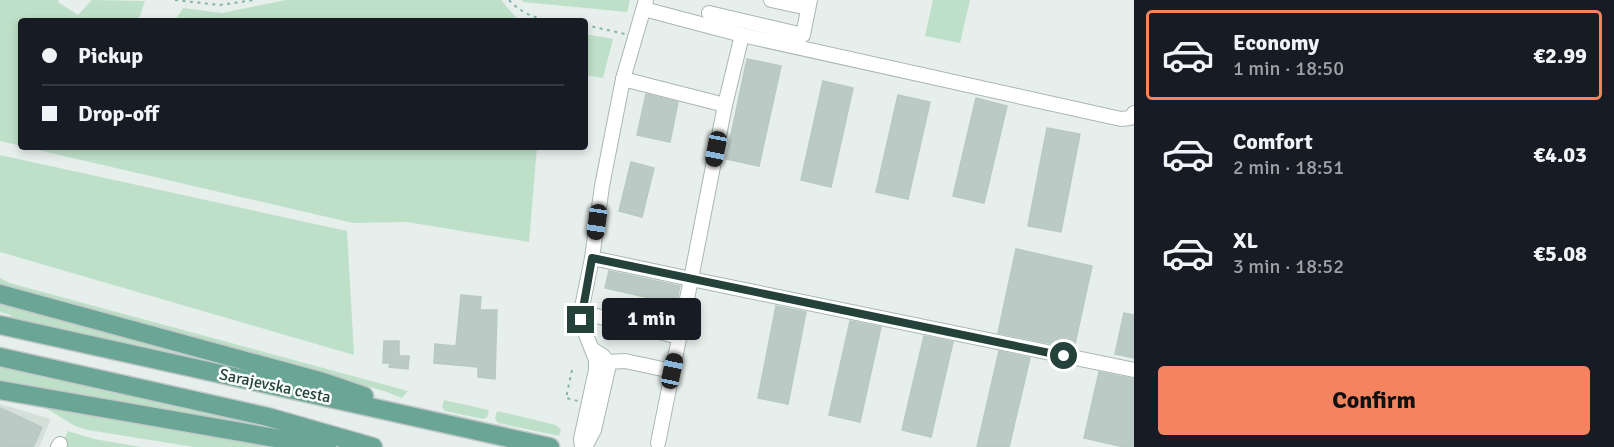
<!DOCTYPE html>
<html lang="en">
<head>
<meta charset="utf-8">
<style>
	body { margin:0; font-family:Signika,sans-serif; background:#20242c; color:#f1f3f6; height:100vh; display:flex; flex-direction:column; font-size:22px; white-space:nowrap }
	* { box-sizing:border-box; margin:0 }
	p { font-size:20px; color:#9ea1a6 }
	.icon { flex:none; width:33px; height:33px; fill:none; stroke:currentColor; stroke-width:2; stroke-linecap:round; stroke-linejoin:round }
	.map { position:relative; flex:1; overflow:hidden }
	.details { display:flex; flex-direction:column; background:#171b24; width:480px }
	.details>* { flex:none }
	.hud { position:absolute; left:18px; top:18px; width:570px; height:132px; border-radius:6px; box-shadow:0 3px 9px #0003; display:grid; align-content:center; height:132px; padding:0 24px; background:#171b24 }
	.end { position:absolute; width:27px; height:27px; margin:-14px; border:8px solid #24423a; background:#fff; box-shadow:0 0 0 3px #fff }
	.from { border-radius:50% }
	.bubble { position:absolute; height:42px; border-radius:6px; background:#171b24; box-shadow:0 3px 9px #0003; font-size:20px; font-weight:800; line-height:42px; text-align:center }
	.car { position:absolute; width:18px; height:36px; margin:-18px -9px; border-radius:8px; box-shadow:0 0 4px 2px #0007; background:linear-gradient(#222 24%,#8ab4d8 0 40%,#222 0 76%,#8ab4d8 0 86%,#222 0) }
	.hud b { display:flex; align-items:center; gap:21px; height:57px; font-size:22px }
	.hud b+b { border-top:2px solid #363941 }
	.hud i { width:15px; height:15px; background:#f1f3f6 }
	ul { padding:10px 0 0; list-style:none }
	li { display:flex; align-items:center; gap:18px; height:90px; margin:0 12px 9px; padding:0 12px; border:3px solid transparent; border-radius:6px }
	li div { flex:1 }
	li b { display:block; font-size:22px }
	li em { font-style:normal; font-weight:800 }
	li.selected { border-color:#f4845f }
	li>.icon { width:54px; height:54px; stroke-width:1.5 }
	.action { display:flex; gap:12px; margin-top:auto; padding:12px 24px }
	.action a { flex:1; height:69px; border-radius:6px; background:#f4845f; color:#111; font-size:24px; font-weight:800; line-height:69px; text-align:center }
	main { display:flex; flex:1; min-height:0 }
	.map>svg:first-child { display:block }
	.built { fill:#d4dfda }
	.green { fill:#bfe0c8 }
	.building { fill:#bbcac4; stroke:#b8c9c2; stroke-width:1.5 }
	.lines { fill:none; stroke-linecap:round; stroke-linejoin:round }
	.minor-casing { stroke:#a8b8b2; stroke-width:16 }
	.major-casing { stroke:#c2cac8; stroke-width:21 }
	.path { stroke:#86b3a5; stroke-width:2; stroke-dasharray:3 4.5; stroke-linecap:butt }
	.minor { stroke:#fff; stroke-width:14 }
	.major { stroke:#6aa596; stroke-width:18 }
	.route { stroke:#24423a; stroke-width:8 }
	.labels { text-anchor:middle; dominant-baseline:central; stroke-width:5; stroke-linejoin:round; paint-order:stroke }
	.street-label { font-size:16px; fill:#24423a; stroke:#f7fbf9 }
</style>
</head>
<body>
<main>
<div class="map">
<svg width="1134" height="447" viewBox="0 0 1134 447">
	<rect width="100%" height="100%" fill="#e6efeb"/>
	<!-- built -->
	<path class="built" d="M0 404 51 419 39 447H0Z"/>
	<!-- green -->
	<g class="green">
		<path d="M0 0H59L58 2 78 15 92 0 145 1 138 21H21V146L0 141Z"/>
		<path d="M286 0H501L519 21H175L183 8 222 13Z"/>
		<path d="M522 0H630L627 12 523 2Z"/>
		<path d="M933 0H970L960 43 925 36Z"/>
		<path d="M585 34 613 39 603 78 585 75Z"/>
		<path d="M25 147H537L529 242 407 222 353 223Z"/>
		<path d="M0 155 347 231 354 355 0 252Z"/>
		<path d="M0 278 10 283 408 391 402 398 384 391 0 285Z"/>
		<path d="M0 302 282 378 10 320 11 315 0 312Z"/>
		<path d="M0 367 71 380 271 425V428L0 382Z"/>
		<path d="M444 400 489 410 487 417 483 419 445 411 442 407Z"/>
		<path d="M44 407 85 411 280 447H194L88 430 75 426Z"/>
		<path d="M497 411 556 425 561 430 559 436 498 423 495 419Z"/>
		<path d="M68 431 94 439 141 447H61Z"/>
	</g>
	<!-- building -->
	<g class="building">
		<path d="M747 59 781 66 759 166 726 159Z"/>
		<path d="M823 81 853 88 831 187 801 180Z"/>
		<path d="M646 94 678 102 670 142 637 135Z"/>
		<path d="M898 95 930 102 908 199 876 192Z"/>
		<path d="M976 98 1007 106 984 203 953 196Z"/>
		<path d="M1047 128 1080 134 1061 232 1028 226Z"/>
		<path d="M631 162 654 168 642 217 619 211Z"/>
		<path d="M1016 249 1092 266 1074 348 998 333Z"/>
		<path d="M609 271 680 286 676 304 605 288Z"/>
		<path d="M461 295 481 297 480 310H497L495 379 478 377V367L434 363 435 344 456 346Z"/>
		<path d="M776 306 806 312 788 404 758 398Z"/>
		<path d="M1124 313 1134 315V358L1115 354Z"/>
		<path d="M850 321 881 327 860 422 829 415Z"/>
		<path d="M924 336 953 342 931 437 902 430Z"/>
		<path d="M384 341H399V356H409L408 369 389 367 390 363H383Z"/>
		<path d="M999 351 1030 358 1009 447H977Z"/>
		<path d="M1099 372 1134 379V447H1124L1084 438Z"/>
		<path d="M0 408 42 427 33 447H0Z"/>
	</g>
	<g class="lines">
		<!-- minor casing -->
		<g class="minor-casing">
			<g id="minor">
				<path d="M771 0 808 8"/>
				<path d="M644 9 742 35 1121 119 1130 118 1134 113"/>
				<path d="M709 13 803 35 810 0"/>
				<path d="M623 79 725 105"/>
				<path d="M592 258 691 279 725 105 742 35"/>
				<path d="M581 312 679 337"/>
				<path d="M608 362 625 361 672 371"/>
				<path d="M658 443 691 279 1134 370"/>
				<path d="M58 447 60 444"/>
				<path d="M582 447 581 439 596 370V360L583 327 581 312 592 258 602 186 623 79 646 0"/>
				<path d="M585 447 594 430 608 369V362L603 356 592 349"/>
			</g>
		</g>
		<!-- major casing -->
		<g class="major-casing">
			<g id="major">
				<path d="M0 294 323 382 364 396"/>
				<path d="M0 325 550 447"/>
				<path d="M0 357 268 417 373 447"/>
				<path d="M0 390 327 447"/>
			</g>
		</g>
		<!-- path -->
		<g class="path">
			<path d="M175 0 220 5 254 0"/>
			<path d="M509 0C521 13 536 19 553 21"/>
			<path d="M585 25 625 34"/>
			<path d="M572 370 566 398 578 401"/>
		</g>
		<!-- minor -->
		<use href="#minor" class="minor"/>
		<!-- major -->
		<use href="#major" class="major"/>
	</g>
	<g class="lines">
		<!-- route -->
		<path class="route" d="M581 320 592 258 1064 356"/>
	</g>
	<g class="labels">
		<!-- street labels -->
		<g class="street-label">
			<text transform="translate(275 386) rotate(12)">Sarajevska cesta</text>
		</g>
	</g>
</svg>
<i class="end from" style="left:1064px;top:356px"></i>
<i class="end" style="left:581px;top:320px"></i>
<div class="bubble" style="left:602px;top:298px;width:99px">1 min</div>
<i class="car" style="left:716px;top:149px;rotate:191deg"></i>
<i class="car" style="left:597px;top:222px;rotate:188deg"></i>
<i class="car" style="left:672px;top:371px;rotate:12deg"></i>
<div class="hud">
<b><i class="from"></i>Pickup</b>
<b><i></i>Drop-off</b>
</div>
</div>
<section class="details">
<ul>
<li class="selected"><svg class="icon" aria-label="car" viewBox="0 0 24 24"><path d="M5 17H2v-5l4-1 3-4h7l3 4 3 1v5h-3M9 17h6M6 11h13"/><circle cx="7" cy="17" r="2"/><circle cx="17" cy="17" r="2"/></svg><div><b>Economy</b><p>1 min · 18:50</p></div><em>€2.99</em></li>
<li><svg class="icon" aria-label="car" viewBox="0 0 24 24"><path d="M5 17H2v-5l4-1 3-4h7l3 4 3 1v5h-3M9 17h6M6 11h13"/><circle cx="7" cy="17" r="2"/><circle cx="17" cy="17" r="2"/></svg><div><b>Comfort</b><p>2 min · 18:51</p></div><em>€4.03</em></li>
<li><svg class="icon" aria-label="car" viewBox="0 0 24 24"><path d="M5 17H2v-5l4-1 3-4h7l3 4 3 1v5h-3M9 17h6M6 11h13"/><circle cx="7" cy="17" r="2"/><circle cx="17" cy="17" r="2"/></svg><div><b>XL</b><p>3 min · 18:52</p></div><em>€5.08</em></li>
</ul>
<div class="action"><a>Confirm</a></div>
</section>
</main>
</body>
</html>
